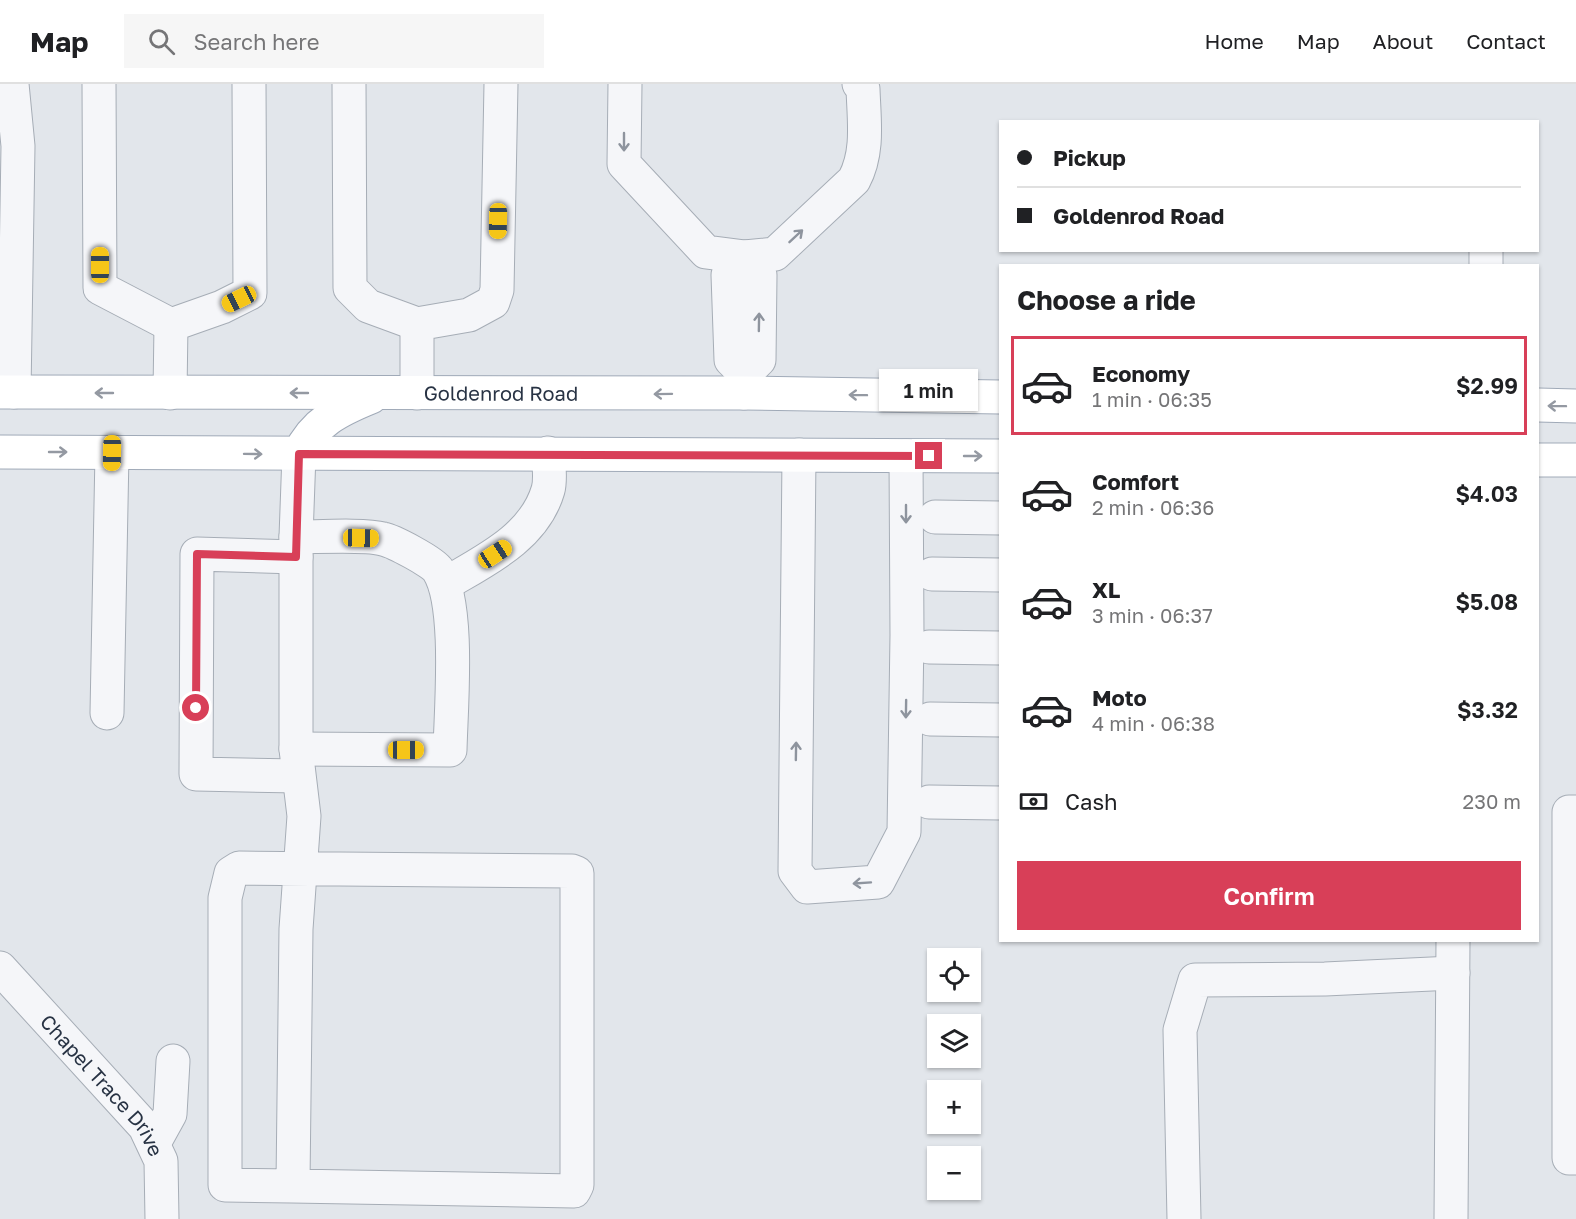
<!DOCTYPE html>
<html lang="en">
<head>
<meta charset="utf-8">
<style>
	body { margin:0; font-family:"Golos Text",sans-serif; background:#f6f6f6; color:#202124; height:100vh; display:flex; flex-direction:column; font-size:22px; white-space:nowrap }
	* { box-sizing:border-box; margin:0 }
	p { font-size:20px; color:#757577 }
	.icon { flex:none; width:33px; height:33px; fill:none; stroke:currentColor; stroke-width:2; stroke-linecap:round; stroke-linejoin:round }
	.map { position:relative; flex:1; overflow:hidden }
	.details { position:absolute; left:999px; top:180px; width:540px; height:678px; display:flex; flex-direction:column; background:#fff; border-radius:0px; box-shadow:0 2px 4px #0004 }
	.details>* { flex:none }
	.top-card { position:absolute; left:999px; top:36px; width:540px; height:132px; border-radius:0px; box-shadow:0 2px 4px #0004; display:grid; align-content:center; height:132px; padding:0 18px; background:#fff }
	.tools { position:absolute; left:927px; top:864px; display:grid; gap:12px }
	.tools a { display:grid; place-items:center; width:54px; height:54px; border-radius:0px; background:#fff; box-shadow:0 2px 4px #0004; font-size:30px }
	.end { position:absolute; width:27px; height:27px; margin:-14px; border:8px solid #d83f58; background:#fff; box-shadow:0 0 0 3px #fff }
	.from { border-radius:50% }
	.bubble { position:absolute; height:42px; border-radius:0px; background:#fff; box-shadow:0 2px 4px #0004; font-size:20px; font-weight:600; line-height:42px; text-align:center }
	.car { position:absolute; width:18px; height:36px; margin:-18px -9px; border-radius:8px; box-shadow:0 0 4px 2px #0007; background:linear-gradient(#f5c518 24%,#345 0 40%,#f5c518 0 76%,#345 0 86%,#f5c518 0) }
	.top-card b { display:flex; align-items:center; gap:21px; height:57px; font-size:22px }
	.top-card b+b { border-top:2px solid #e0e0e0 }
	.top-card i { width:15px; height:15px; background:#202124 }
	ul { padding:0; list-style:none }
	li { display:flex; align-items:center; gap:18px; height:99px; margin:0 12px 9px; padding:0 6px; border:3px solid transparent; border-radius:0px }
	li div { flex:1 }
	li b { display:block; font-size:22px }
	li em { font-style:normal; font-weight:600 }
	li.current { border-color:#d83f58 }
	li>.icon { width:54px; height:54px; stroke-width:1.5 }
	h2 { padding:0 18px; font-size:27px; line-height:72px }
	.pay { display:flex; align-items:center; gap:15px; height:66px; padding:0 18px; font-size:22px }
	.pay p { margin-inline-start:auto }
	.primary-button { display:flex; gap:12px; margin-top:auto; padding:12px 18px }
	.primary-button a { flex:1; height:69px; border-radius:0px; background:#d83f58; color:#fff; font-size:24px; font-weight:600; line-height:69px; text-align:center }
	header { display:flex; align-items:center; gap:36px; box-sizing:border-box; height:84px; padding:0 30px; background:#fff; border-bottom:2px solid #e0e0e0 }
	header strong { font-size:28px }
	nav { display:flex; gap:33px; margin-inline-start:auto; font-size:21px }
	.search { width:420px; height:54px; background:#f6f6f6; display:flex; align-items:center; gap:15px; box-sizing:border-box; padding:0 21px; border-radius:0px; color:#757577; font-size:22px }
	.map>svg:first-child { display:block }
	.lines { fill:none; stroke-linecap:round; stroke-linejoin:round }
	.minor-casing { stroke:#a6adb6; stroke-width:35 }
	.major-casing { stroke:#a0aab8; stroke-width:35 }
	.minor { stroke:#f5f6f9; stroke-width:33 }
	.major { stroke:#fff; stroke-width:33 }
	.oneway { stroke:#8e949e }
	.oneway2 { stroke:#9499a2 }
	.route { stroke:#d83f58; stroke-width:8 }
	.labels { text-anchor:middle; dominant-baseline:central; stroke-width:5; stroke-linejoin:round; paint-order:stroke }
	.street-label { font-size:20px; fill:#283344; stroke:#f2f4f8 }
</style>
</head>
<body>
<header>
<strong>Map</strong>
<div class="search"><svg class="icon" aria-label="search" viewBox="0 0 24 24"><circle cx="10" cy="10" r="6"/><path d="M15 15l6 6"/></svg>Search here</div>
<nav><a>Home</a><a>Map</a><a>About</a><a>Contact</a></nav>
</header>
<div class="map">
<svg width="1576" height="1135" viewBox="0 0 1576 1135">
	<rect width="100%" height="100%" fill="#e2e6eb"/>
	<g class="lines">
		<!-- minor casing -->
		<g class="minor-casing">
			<g id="minor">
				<path d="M12 0 18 62 14 308"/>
				<path d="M99 0 100 204 171 241"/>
				<path d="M349 0 350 204 368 222 417 240"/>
				<path d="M625 0 624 80 706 168 745 173 775 170 854 96C869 68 864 36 863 5L859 0"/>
				<path d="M1486 166V182"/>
				<path d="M170 309 171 241 222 223 250 209 249 0"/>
				<path d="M417 309V240L469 231 493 218 497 206 501 0"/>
				<path d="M744 309 745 290 759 276 760 191 745 173 728 191 731 276 745 290"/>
				<path d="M799 371 795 787 807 803 878 798 904 748 907 551 906 372"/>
				<path d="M935 433 1000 434"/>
				<path d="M296 453C317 453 364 450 383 455 393 457 433 478 438 486 460 520 451 623 450 666L296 665"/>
				<path d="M296 473 197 470 196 690 298 692"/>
				<path d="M932 490 1000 491"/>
				<path d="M445 500C484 477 534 454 548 406 551 396 549 380 548 369"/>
				<path d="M929 563 1000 564"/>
				<path d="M107 629 112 369"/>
				<path d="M930 635 1000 636"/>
				<path d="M929 718 1000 719"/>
				<path d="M1576 728H1569V1074H1576"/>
				<path id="s1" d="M0 884 145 1043 161 1077 162 1135"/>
				<path d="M154 1059 170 1030 173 977"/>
				<path d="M292 1102 574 1107 577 1101V789L572 787 239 784 231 789 225 814V1101L292 1102 293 1099 296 845 304 732 296 665V453L299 370"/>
				<path d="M1184 1135 1180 946 1195 896 1325 895 1453 889"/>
				<path d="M1451 1135 1453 856"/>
			</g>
		</g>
		<!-- major casing -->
		<g class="major-casing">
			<g id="major">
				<path id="s2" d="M0 308 744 309 1000 313"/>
				<path d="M1538 321 1576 322"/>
				<path d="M0 368 1000 372"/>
				<path d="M299 370C314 338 339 326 371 313"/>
				<path d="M1538 376H1576"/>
			</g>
		</g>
		<!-- minor -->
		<use href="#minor" class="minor"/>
		<!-- major -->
		<use href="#major" class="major"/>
	</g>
	<!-- one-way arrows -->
	<defs><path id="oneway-shaft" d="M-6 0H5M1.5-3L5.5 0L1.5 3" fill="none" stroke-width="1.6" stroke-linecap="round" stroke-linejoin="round" transform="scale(1.5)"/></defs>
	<g class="oneway">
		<use href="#oneway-shaft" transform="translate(624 58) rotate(90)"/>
		<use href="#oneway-shaft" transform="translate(796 152) rotate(-43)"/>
		<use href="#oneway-shaft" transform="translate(759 238) rotate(-89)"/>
		<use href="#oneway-shaft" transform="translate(906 430) rotate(90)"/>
		<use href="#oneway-shaft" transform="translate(906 625) rotate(91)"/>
		<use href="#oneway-shaft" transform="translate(796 667) rotate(-89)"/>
		<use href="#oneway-shaft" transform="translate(862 799) rotate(176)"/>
	</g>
	<g class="oneway2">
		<use href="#oneway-shaft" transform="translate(104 309) rotate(-180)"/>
		<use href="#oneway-shaft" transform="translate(299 309) rotate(-180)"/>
		<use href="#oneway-shaft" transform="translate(663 310) rotate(179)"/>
		<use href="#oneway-shaft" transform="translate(858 311) rotate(-179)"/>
		<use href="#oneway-shaft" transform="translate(1557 322) rotate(-179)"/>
		<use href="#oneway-shaft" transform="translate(58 368)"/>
		<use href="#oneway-shaft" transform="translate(253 370) rotate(1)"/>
		<use href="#oneway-shaft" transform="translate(973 372)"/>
	</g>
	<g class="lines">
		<!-- route -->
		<path class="route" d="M196 624 197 470 296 473 299 370 929 372"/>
	</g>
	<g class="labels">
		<!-- street labels -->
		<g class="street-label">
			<text stroke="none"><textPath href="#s2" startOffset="501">Goldenrod Road</textPath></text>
			<text stroke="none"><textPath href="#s1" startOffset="156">Chapel Trace Drive</textPath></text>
		</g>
	</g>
</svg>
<div class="tools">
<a><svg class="icon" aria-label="locate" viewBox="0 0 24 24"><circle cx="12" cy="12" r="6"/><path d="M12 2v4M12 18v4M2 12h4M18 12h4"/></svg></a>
<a><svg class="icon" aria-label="layers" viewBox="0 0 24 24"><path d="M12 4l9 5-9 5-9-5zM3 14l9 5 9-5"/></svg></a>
<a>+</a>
<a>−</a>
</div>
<i class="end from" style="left:196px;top:624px"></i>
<i class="end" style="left:929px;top:372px"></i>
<div class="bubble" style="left:879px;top:285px;width:99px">1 min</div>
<i class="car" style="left:498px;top:137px;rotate:181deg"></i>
<i class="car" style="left:100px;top:181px;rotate:0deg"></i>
<i class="car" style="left:239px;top:215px;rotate:244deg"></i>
<i class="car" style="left:112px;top:369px;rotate:181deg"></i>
<i class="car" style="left:361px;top:454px;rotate:91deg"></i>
<i class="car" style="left:495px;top:470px;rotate:57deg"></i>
<i class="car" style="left:406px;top:666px;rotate:90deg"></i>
<div class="top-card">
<b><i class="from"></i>Pickup</b>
<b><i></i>Goldenrod Road</b>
</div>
<section class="details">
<h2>Choose a ride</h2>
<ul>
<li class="current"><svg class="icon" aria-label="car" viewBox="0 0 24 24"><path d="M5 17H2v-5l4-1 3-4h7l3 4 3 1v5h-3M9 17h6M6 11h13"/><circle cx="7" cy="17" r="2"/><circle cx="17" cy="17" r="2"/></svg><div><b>Economy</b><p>1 min · 06:35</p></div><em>$2.99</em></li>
<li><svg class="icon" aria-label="car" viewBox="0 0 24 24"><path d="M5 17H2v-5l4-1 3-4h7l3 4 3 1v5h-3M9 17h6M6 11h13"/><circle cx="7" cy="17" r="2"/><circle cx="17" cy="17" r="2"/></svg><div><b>Comfort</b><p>2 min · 06:36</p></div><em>$4.03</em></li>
<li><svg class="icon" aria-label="car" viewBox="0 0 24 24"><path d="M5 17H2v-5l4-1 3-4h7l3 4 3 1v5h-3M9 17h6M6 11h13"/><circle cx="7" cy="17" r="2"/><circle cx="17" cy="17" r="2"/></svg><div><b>XL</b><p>3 min · 06:37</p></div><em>$5.08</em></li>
<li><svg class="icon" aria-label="car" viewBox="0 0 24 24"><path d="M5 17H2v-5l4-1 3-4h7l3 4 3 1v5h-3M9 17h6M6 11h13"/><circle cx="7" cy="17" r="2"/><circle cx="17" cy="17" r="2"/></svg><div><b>Moto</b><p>4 min · 06:38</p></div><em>$3.32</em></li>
</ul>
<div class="pay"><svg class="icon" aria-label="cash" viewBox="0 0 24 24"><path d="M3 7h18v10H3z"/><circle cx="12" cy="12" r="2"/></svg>Cash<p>230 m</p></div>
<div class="primary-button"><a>Confirm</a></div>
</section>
</div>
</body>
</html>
